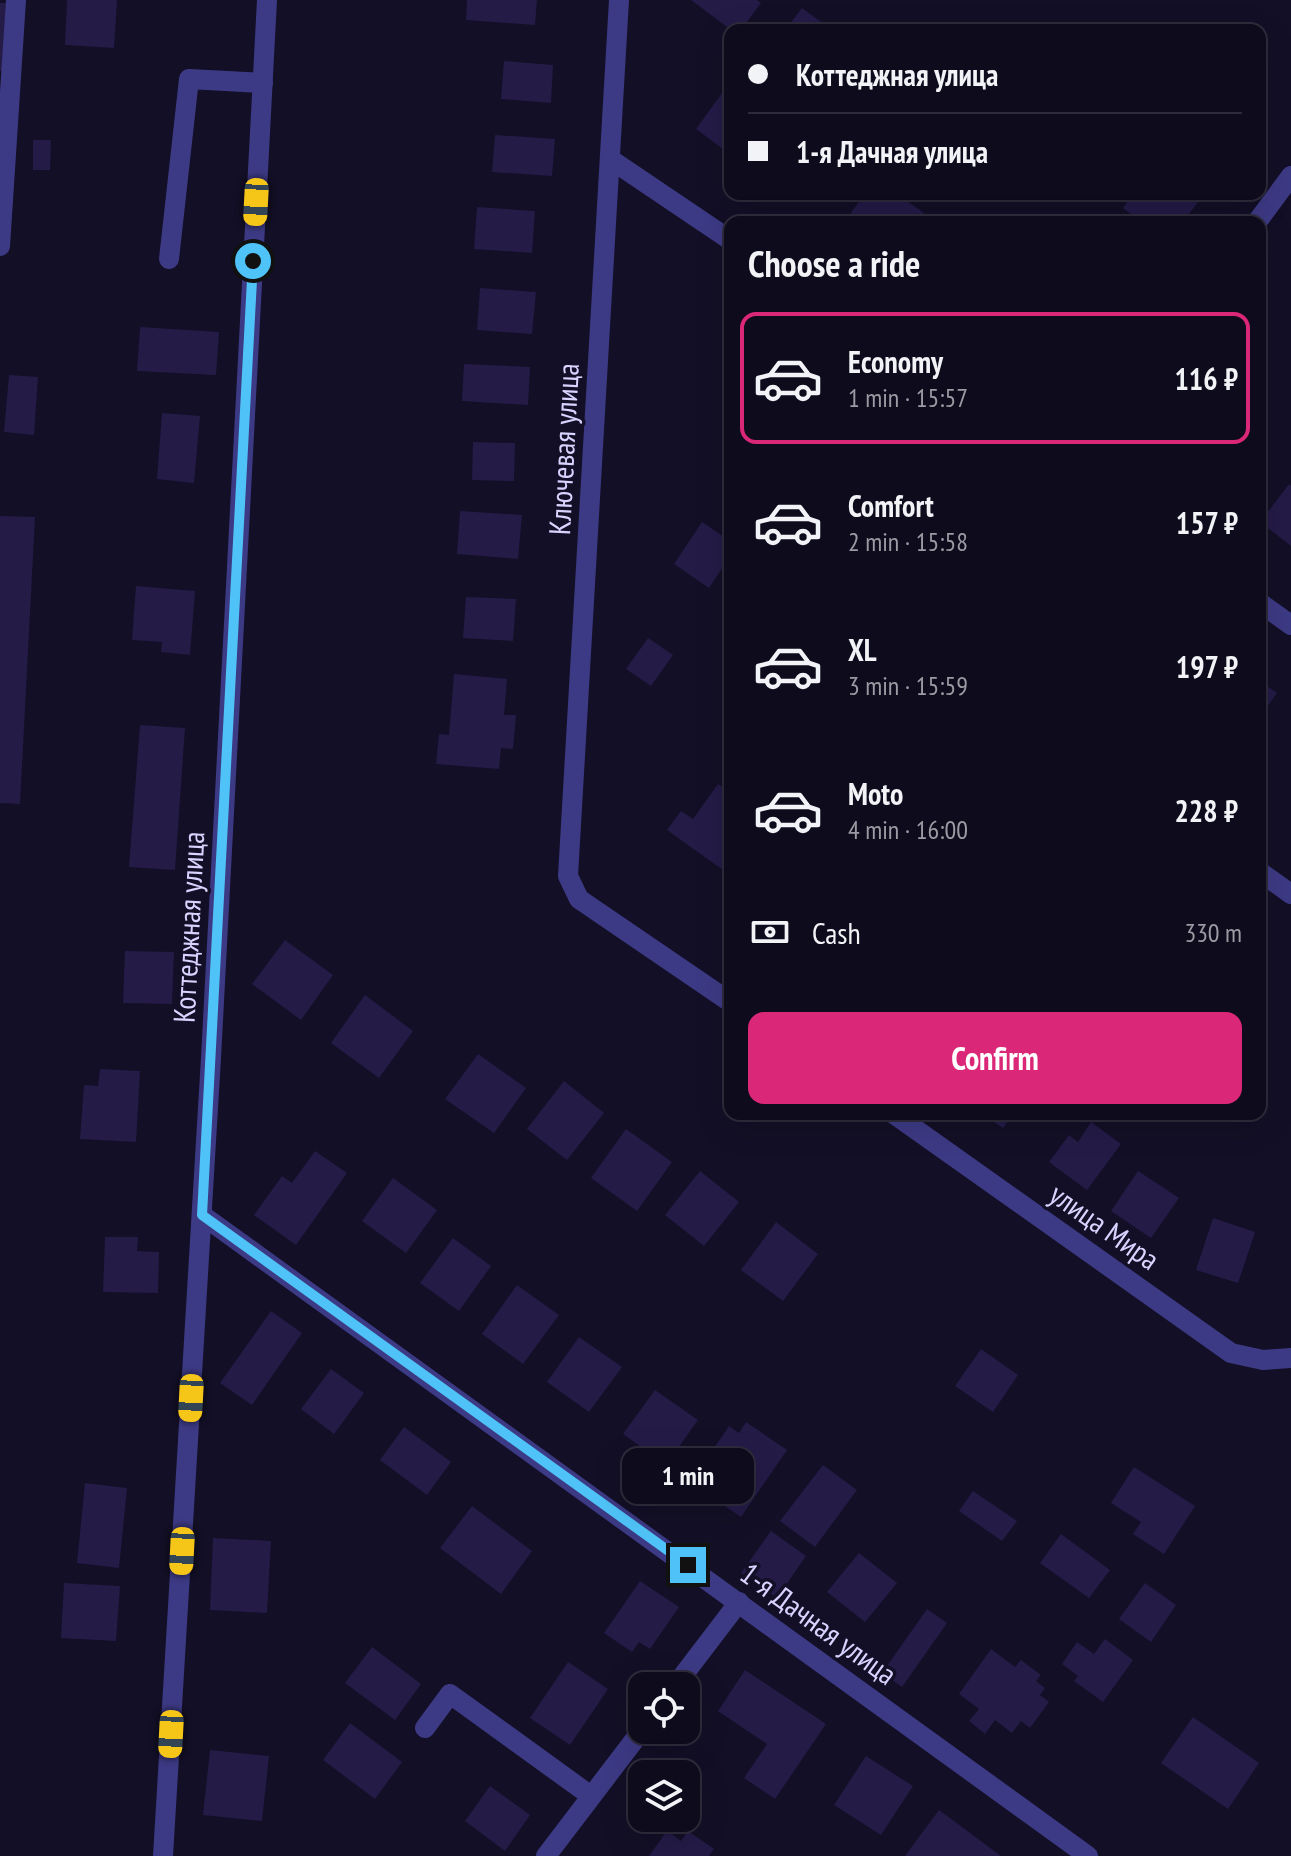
<!DOCTYPE html>
<html lang="en">
<head>
<meta charset="utf-8">
<style>
	body { margin:0; font-family:"PT Sans Narrow",sans-serif; background:#171425; color:#f1f3f6; height:100vh; display:flex; flex-direction:column; font-size:30px; white-space:nowrap }
	* { box-sizing:border-box; margin:0 }
	p { font-size:26px; color:#9b9ba3 }
	.icon { flex:none; width:44px; height:44px; fill:none; stroke:currentColor; stroke-width:2; stroke-linecap:round; stroke-linejoin:round }
	.map { position:relative; flex:1; overflow:hidden }
	.details { position:absolute; left:724px; top:216px; width:542px; height:904px; display:flex; flex-direction:column; background:#0e0b1c; border-radius:16px; box-shadow:0 8px 32px #0002,0 0 0 2px #2e2b3b }
	.details>* { flex:none }
	.top-card { position:absolute; left:724px; top:24px; width:542px; height:176px; border-radius:16px; box-shadow:0 8px 32px #0002,0 0 0 2px #2e2b3b; display:grid; align-content:center; height:176px; padding:0 24px; background:#0e0b1c }
	.controls { position:absolute; left:628px; top:1672px; display:grid; gap:16px }
	.controls a { display:grid; place-items:center; width:72px; height:72px; border-radius:16px; background:#0e0b1c; box-shadow:0 8px 32px #0002,0 0 0 2px #2e2b3b; font-size:40px }
	.end { position:absolute; width:36px; height:36px; margin:-18px; border:10px solid #4fc3f7; background:#111; box-shadow:0 0 0 4px #111 }
	.from { border-radius:50% }
	.bubble { position:absolute; height:56px; border-radius:16px; background:#0e0b1c; box-shadow:0 8px 32px #0002,0 0 0 2px #2e2b3b; font-size:26px; font-weight:600; line-height:56px; text-align:center }
	.car { position:absolute; width:24px; height:48px; margin:-24px -12px; border-radius:10px; box-shadow:0 0 6px 2px #0007; background:linear-gradient(#f5c518 24%,#345 0 40%,#f5c518 0 76%,#345 0 86%,#f5c518 0) }
	.top-card b { display:flex; align-items:center; gap:28px; height:76px; font-size:30px }
	.top-card b+b { border-top:2px solid #2e2b3b }
	.top-card i { width:20px; height:20px; background:#f1f3f6 }
	ul { padding:0; list-style:none }
	li { display:flex; align-items:center; gap:24px; height:132px; margin:0 16px 12px; padding:0 8px; border:4px solid transparent; border-radius:16px }
	li div { flex:1 }
	li b { display:block; font-size:30px }
	li em { font-style:normal; font-weight:600 }
	li.active { border-color:#db2777 }
	li>.icon { width:72px; height:72px; stroke-width:1.5 }
	h2 { padding:0 24px; font-size:36px; line-height:96px }
	.pay { display:flex; align-items:center; gap:20px; height:88px; padding:0 24px; font-size:30px }
	.pay p { margin-inline-start:auto }
	.primary-button { display:flex; gap:16px; margin-top:auto; padding:16px 24px }
	.primary-button a { flex:1; height:92px; border-radius:16px; background:#db2777; color:#fff; font-size:32px; font-weight:600; line-height:92px; text-align:center }
	.map>svg:first-child { display:block }
	.building { fill:#241b47 }
	.lines { fill:none; stroke-linecap:round; stroke-linejoin:round }
	.minor { stroke:#3d3a85; stroke-width:20 }
	.route { stroke:#4fc3f7; stroke-width:10 }
	.labels { text-anchor:middle; dominant-baseline:central; stroke-width:7; stroke-linejoin:round; paint-order:stroke }
	.street-label { font-size:30px; fill:#d9d4ff; stroke:#130f26 }
</style>
</head>
<body>
<div class="map">
<svg width="1291" height="1856" viewBox="0 0 1291 1856">
	<rect width="100%" height="100%" fill="#130f26"/>
	<!-- building -->
	<g class="building">
		<path d="M67 0H117L114 48 65 45Z"/>
		<path d="M467 0H537L535 25 466 20Z"/>
		<path d="M691 0H757L761 3 741 30H731Z"/>
		<path d="M0 3H6L2 71H0Z"/>
		<path d="M802 8 832 30H793L788 26Z"/>
		<path d="M504 61 553 65 551 103 501 99Z"/>
		<path d="M730 82V140L723 149 696 129Z"/>
		<path d="M495 135 555 139 552 176 492 172Z"/>
		<path d="M33 140H51L50 170H33Z"/>
		<path d="M864 194H897L924 213 918 222H845Z"/>
		<path d="M1133 194H1204L1183 222H1141L1123 208Z"/>
		<path d="M477 207 535 211 532 253 474 249Z"/>
		<path d="M480 288 536 292 532 334 477 330Z"/>
		<path d="M140 327 219 332 216 375 137 371Z"/>
		<path d="M464 364 530 367 528 405 462 401Z"/>
		<path d="M9 375 38 377 34 435 4 432Z"/>
		<path d="M162 413 200 416 194 483 157 479Z"/>
		<path d="M473 442 515 443 514 481 472 480Z"/>
		<path d="M1289 484 1291 486V546L1260 522Z"/>
		<path d="M460 511 522 515 518 559 457 554Z"/>
		<path d="M0 516 35 517 20 804 0 803Z"/>
		<path d="M702 522 730 541V556L709 588 674 564Z"/>
		<path d="M136 586 195 591 190 655 161 652 162 642 132 640Z"/>
		<path d="M466 597 516 599 513 641 463 638Z"/>
		<path d="M648 638 673 655 651 686 626 669Z"/>
		<path d="M454 674 507 679 504 715H516L513 749 501 748 499 769 436 764 439 734 449 735Z"/>
		<path d="M1260 681 1277 693 1260 717Z"/>
		<path d="M140 725 185 728 175 870 129 867Z"/>
		<path d="M718 784 730 792V875L667 830 681 811 693 819Z"/>
		<path d="M285 940 333 975 301 1020 252 984Z"/>
		<path d="M125 951 174 952 172 1004 123 1003Z"/>
		<path d="M365 995 413 1031 379 1078 331 1043Z"/>
		<path d="M478 1054 526 1088 494 1133 445 1099Z"/>
		<path d="M100 1069 140 1071 136 1142 80 1139 84 1085 98 1086Z"/>
		<path d="M564 1081 604 1113 567 1160 527 1129Z"/>
		<path d="M982 1114H1013L1003 1128Z"/>
		<path d="M1091 1122 1121 1144 1087 1190 1049 1162 1069 1135 1078 1142Z"/>
		<path d="M626 1129 672 1162 637 1211 591 1178Z"/>
		<path d="M315 1151 347 1173 296 1245 254 1215 282 1176 292 1183Z"/>
		<path d="M700 1171 739 1202 704 1246 665 1215Z"/>
		<path d="M1138 1171 1179 1198 1151 1238 1111 1211Z"/>
		<path d="M393 1178 437 1210 406 1253 362 1221Z"/>
		<path d="M1213 1218 1255 1232 1238 1283 1196 1270Z"/>
		<path d="M776 1222 818 1254 783 1301 741 1270Z"/>
		<path d="M105 1237H138L137 1251 159 1252 158 1293 103 1292Z"/>
		<path d="M453 1238 491 1266 459 1311 420 1283Z"/>
		<path d="M517 1285 559 1315 523 1364 482 1334Z"/>
		<path d="M271 1311 302 1333 252 1405 220 1383Z"/>
		<path d="M579 1337 622 1367 589 1412 547 1382Z"/>
		<path d="M981 1349 1018 1375 993 1412 955 1386Z"/>
		<path d="M331 1369 364 1393 334 1434 301 1409Z"/>
		<path d="M655 1390 698 1420 666 1465 623 1434Z"/>
		<path d="M746 1422 787 1450 741 1517 696 1487 703 1476 698 1472 729 1426 739 1433Z"/>
		<path d="M404 1427 451 1462 427 1495 380 1460Z"/>
		<path d="M823 1465 857 1490 815 1547 780 1521Z"/>
		<path d="M1134 1467 1195 1506 1164 1554 1133 1534 1141 1522 1111 1503Z"/>
		<path d="M85 1483 127 1488 119 1568 77 1563Z"/>
		<path d="M973 1491 1017 1521 1002 1541 959 1511Z"/>
		<path d="M472 1506 532 1551 501 1594 440 1548Z"/>
		<path d="M771 1531 806 1556 777 1598 741 1573Z"/>
		<path d="M1061 1534 1110 1570 1089 1598 1040 1563Z"/>
		<path d="M213 1538 271 1541 267 1613 210 1610Z"/>
		<path d="M859 1553 897 1583 865 1622 827 1592Z"/>
		<path d="M640 1581 679 1607 650 1649 639 1642 632 1652 604 1633Z"/>
		<path d="M64 1583 120 1586 116 1641 61 1638Z"/>
		<path d="M1145 1583 1176 1605 1151 1642 1119 1619Z"/>
		<path d="M927 1609 947 1623 902 1687 882 1673Z"/>
		<path d="M1105 1639 1133 1660 1103 1702 1074 1681 1078 1676 1062 1664 1077 1642 1094 1654Z"/>
		<path d="M372 1647 421 1684 395 1720 345 1683Z"/>
		<path d="M991 1649 1015 1667 1021 1660 1041 1675 1036 1681 1045 1688 1040 1695 1049 1702 1030 1728 1021 1721 1012 1733 995 1720 985 1734 969 1721 979 1709 959 1694Z"/>
		<path d="M568 1662 608 1689 570 1745 530 1718Z"/>
		<path d="M745 1670 826 1724 775 1799 744 1778 767 1744 718 1711Z"/>
		<path d="M1193 1717 1259 1763 1228 1809 1161 1763Z"/>
		<path d="M350 1723 402 1762 375 1799 323 1760Z"/>
		<path d="M210 1750 269 1756 262 1821 203 1815Z"/>
		<path d="M866 1756 913 1786 881 1835 834 1805Z"/>
		<path d="M490 1786 530 1815 505 1851 465 1821Z"/>
		<path d="M939 1810 1001 1856H905Z"/>
		<path d="M667 1831 681 1841 688 1831 714 1849 709 1856H649Z"/>
	</g>
	<g class="lines">
		<!-- minor -->
		<g class="minor">
			<path d="M619 0 568 876 579 899 730 1002"/>
			<path d="M610 159 730 240"/>
			<path d="M1257 222 1291 176"/>
			<path d="M0 246 16 0"/>
			<path d="M169 259 189 79 263 83"/>
			<path d="M1260 603 1291 625"/>
			<path d="M1260 872 1291 894"/>
			<path d="M894 1114 1231 1353 1263 1360 1291 1358"/>
			<path d="M202 1215 1088 1856"/>
			<path d="M675 1686 739 1602"/>
			<path d="M425 1728 450 1694 591 1796"/>
			<path d="M163 1856 211 1058 267 0"/>
			<path d="M546 1856 642 1730"/>
		</g>
	</g>
	<g class="lines">
		<!-- route -->
		<path class="route" d="M253 261 202 1215 688 1565"/>
	</g>
	<g class="labels">
		<!-- street labels -->
		<g class="street-label">
			<text transform="translate(563 449) rotate(-87)">Ключевая улица</text>
			<text transform="translate(188 927) rotate(-87)">Коттеджная улица</text>
			<text transform="translate(1105 1226) rotate(35)">улица Мира</text>
			<text transform="translate(819 1623) rotate(36)">1-я Дачная улица</text>
		</g>
	</g>
</svg>
<div class="controls">
<a><svg class="icon" aria-label="locate" viewBox="0 0 24 24"><circle cx="12" cy="12" r="6"/><path d="M12 2v4M12 18v4M2 12h4M18 12h4"/></svg></a>
<a><svg class="icon" aria-label="layers" viewBox="0 0 24 24"><path d="M12 4l9 5-9 5-9-5zM3 14l9 5 9-5"/></svg></a>
</div>
<i class="end from" style="left:253px;top:261px"></i>
<i class="end" style="left:688px;top:1565px"></i>
<div class="bubble" style="left:622px;top:1448px;width:132px">1 min</div>
<i class="car" style="left:256px;top:202px;rotate:183deg"></i>
<i class="car" style="left:191px;top:1398px;rotate:183deg"></i>
<i class="car" style="left:182px;top:1551px;rotate:183deg"></i>
<i class="car" style="left:171px;top:1734px;rotate:183deg"></i>
<div class="top-card">
<b><i class="from"></i>Коттеджная улица</b>
<b><i></i>1-я Дачная улица</b>
</div>
<section class="details">
<h2>Choose a ride</h2>
<ul>
<li class="active"><svg class="icon" aria-label="car" viewBox="0 0 24 24"><path d="M5 17H2v-5l4-1 3-4h7l3 4 3 1v5h-3M9 17h6M6 11h13"/><circle cx="7" cy="17" r="2"/><circle cx="17" cy="17" r="2"/></svg><div><b>Economy</b><p>1 min · 15:57</p></div><em>116 ₽</em></li>
<li><svg class="icon" aria-label="car" viewBox="0 0 24 24"><path d="M5 17H2v-5l4-1 3-4h7l3 4 3 1v5h-3M9 17h6M6 11h13"/><circle cx="7" cy="17" r="2"/><circle cx="17" cy="17" r="2"/></svg><div><b>Comfort</b><p>2 min · 15:58</p></div><em>157 ₽</em></li>
<li><svg class="icon" aria-label="car" viewBox="0 0 24 24"><path d="M5 17H2v-5l4-1 3-4h7l3 4 3 1v5h-3M9 17h6M6 11h13"/><circle cx="7" cy="17" r="2"/><circle cx="17" cy="17" r="2"/></svg><div><b>XL</b><p>3 min · 15:59</p></div><em>197 ₽</em></li>
<li><svg class="icon" aria-label="car" viewBox="0 0 24 24"><path d="M5 17H2v-5l4-1 3-4h7l3 4 3 1v5h-3M9 17h6M6 11h13"/><circle cx="7" cy="17" r="2"/><circle cx="17" cy="17" r="2"/></svg><div><b>Moto</b><p>4 min · 16:00</p></div><em>228 ₽</em></li>
</ul>
<div class="pay"><svg class="icon" aria-label="cash" viewBox="0 0 24 24"><path d="M3 7h18v10H3z"/><circle cx="12" cy="12" r="2"/></svg>Cash<p>330 m</p></div>
<div class="primary-button"><a>Confirm</a></div>
</section>
</div>
</body>
</html>
